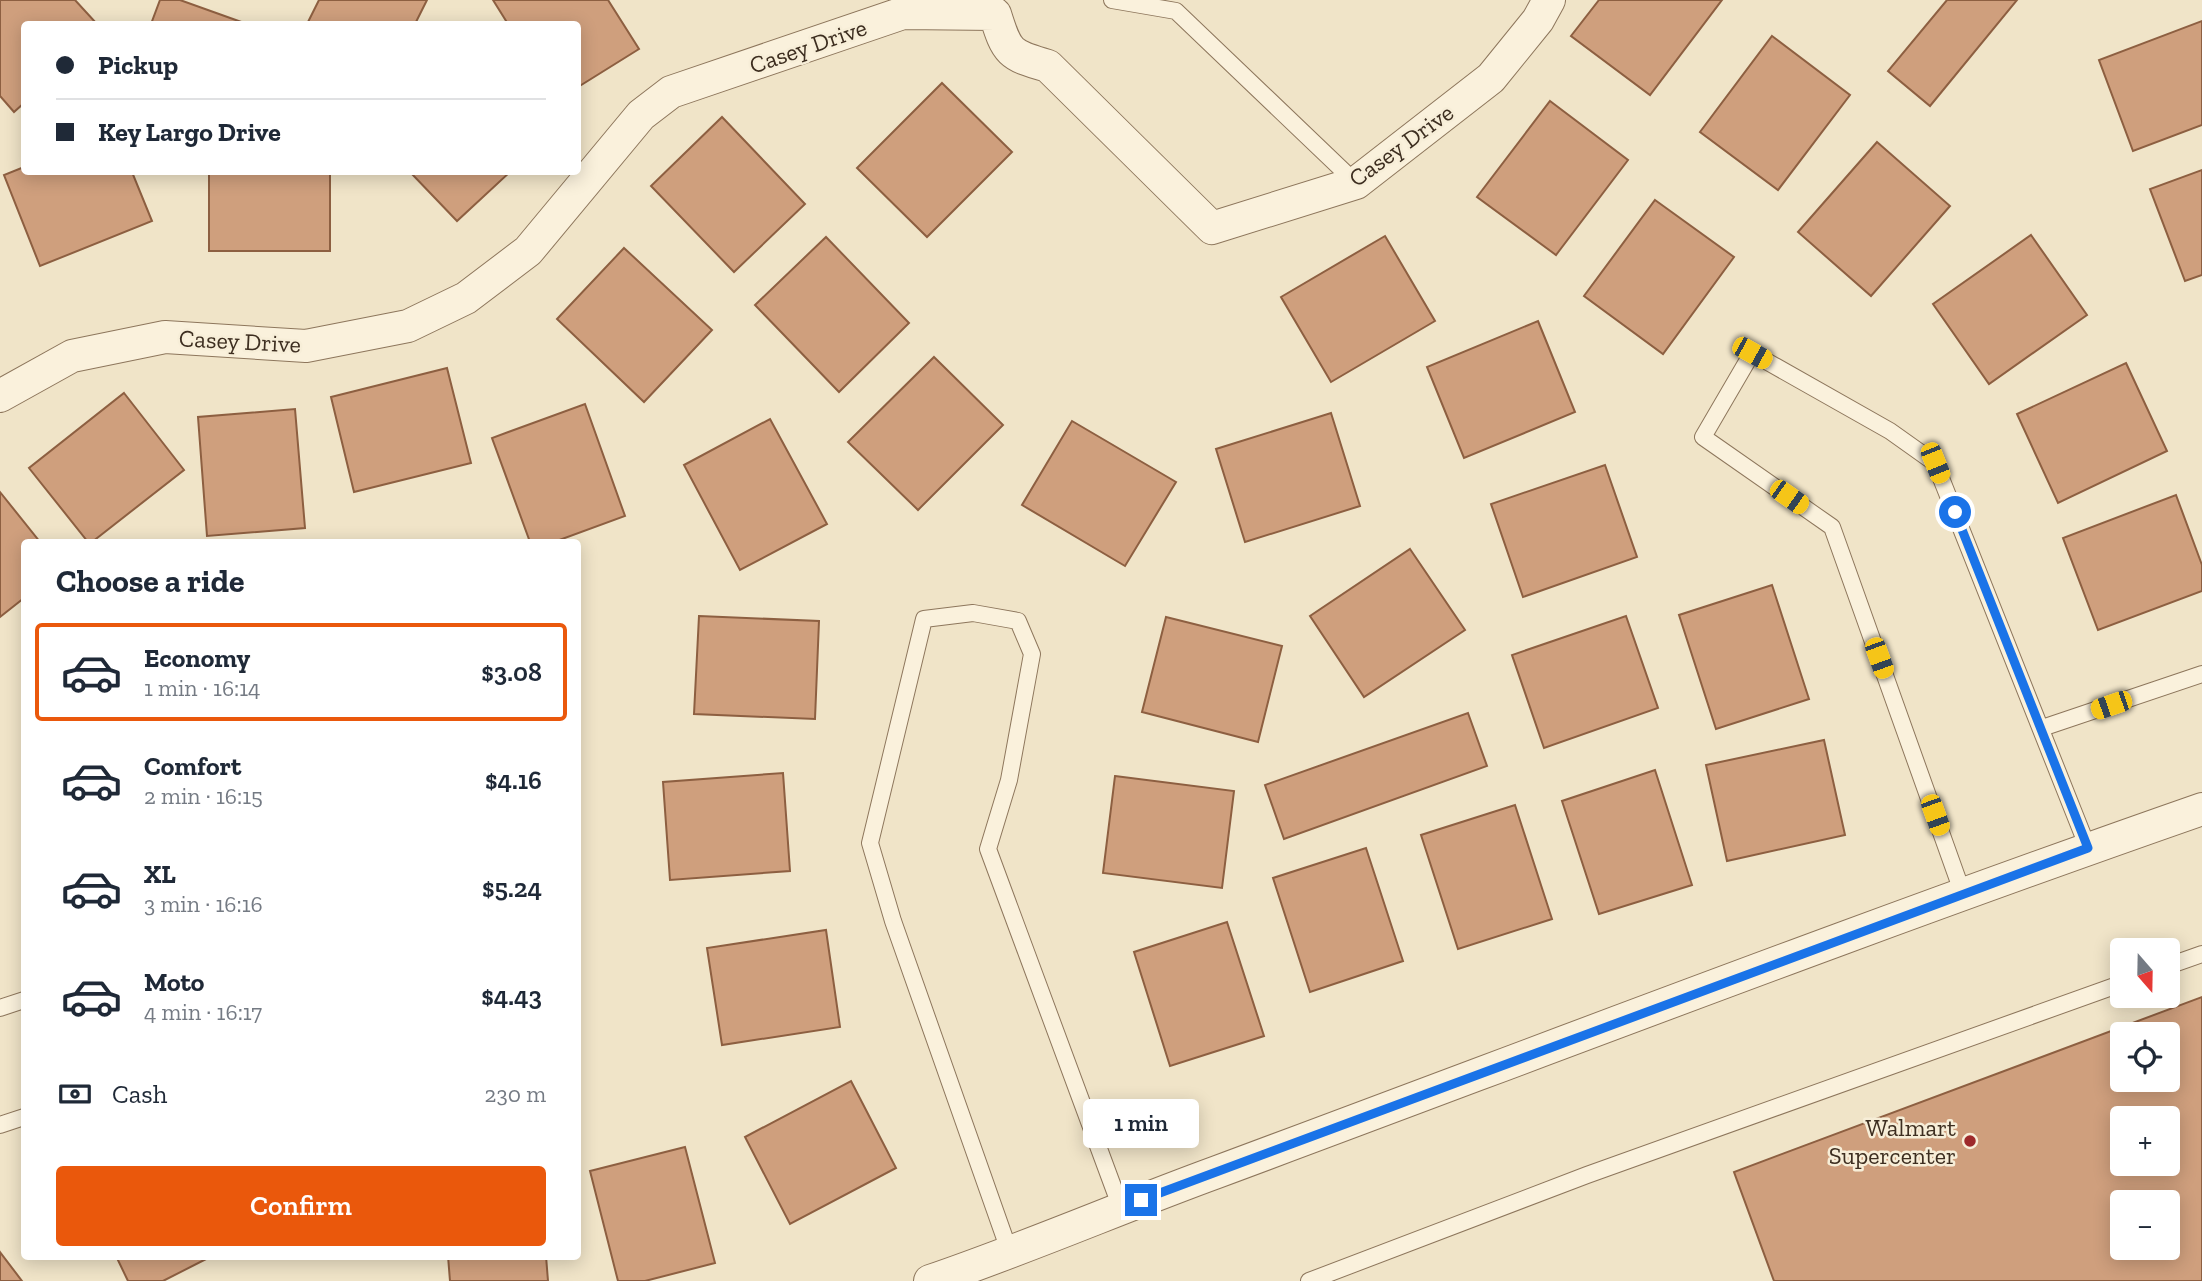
<!DOCTYPE html>
<html lang="en">
<head>
<meta charset="utf-8">
<style>
	body { margin:0; font-family:"Zilla Slab",serif; background:#f2f2f3; color:#1f2937; height:100vh; display:flex; flex-direction:column; font-size:26px; white-space:nowrap }
	* { box-sizing:border-box; margin:0 }
	p { font-size:23px; color:#747a83 }
	.icon { flex:none; width:38px; height:38px; fill:none; stroke:currentColor; stroke-width:2; stroke-linecap:round; stroke-linejoin:round }
	.map { position:relative; flex:1; overflow:hidden }
	.drawer { position:absolute; left:21px; top:539px; width:560px; height:721px; display:flex; flex-direction:column; background:#fff; border-radius:7px; box-shadow:0 4px 18px #0003 }
	.drawer>* { flex:none }
	.hud { position:absolute; left:21px; top:21px; width:560px; height:154px; border-radius:7px; box-shadow:0 4px 18px #0003; display:grid; align-content:center; height:154px; padding:0 35px; background:#fff }
	.needle { width:46px; rotate:160deg }
	.controls { position:absolute; left:2110px; top:938px; display:grid; gap:14px }
	.controls a { display:grid; place-items:center; width:70px; height:70px; border-radius:7px; background:#fff; box-shadow:0 4px 18px #0003; font-size:35px }
	.end { position:absolute; width:32px; height:32px; margin:-16px; border:9px solid #1a73e8; background:#fff; box-shadow:0 0 0 4px #fff }
	.from { border-radius:50% }
	.bubble { position:absolute; height:49px; border-radius:7px; background:#fff; box-shadow:0 4px 18px #0003; font-size:23px; font-weight:600; line-height:49px; text-align:center }
	.car { position:absolute; width:21px; height:42px; margin:-21px -10px; border-radius:9px; box-shadow:0 0 5px 2px #0007; background:linear-gradient(#f5c518 24%,#345 0 40%,#f5c518 0 76%,#345 0 86%,#f5c518 0) }
	.hud b { display:flex; align-items:center; gap:24px; height:66px; font-size:26px }
	.hud b+b { border-top:2px solid #e0e1e3 }
	.hud i { width:18px; height:18px; background:#1f2937 }
	ul { padding:0; list-style:none }
	li { display:flex; align-items:center; gap:21px; height:98px; margin:0 14px 10px; padding:0 21px; border:4px solid transparent; border-radius:7px }
	li div { flex:1 }
	li b { display:block; font-size:26px }
	li em { font-style:normal; font-weight:600 }
	li.on { border-color:#ea580c }
	li>.icon { width:63px; height:63px; stroke-width:1.5 }
	h2 { padding:0 35px; font-size:32px; line-height:84px }
	.pay { display:flex; align-items:center; gap:18px; height:77px; padding:0 35px; font-size:26px }
	.pay p { margin-inline-start:auto }
	.button { display:flex; gap:14px; margin-top:auto; padding:14px 35px }
	.button a { flex:1; height:80px; border-radius:7px; background:#ea580c; color:#fff; font-size:28px; font-weight:600; line-height:80px; text-align:center }
	.map>svg:first-child { display:block }
	.building { fill:#cf9f7d; stroke:#8d5f41; stroke-width:2; fill-rule:evenodd }
	.lines { fill:none; stroke-linecap:round; stroke-linejoin:round }
	.service-casing { stroke:#8d765c; stroke-width:18 }
	.minor-casing { stroke:#8d765c; stroke-width:34 }
	.service { stroke:#faf1dc; stroke-width:16 }
	.minor { stroke:#faf1dc; stroke-width:32 }
	.route { stroke:#1a73e8; stroke-width:9 }
	.poi-dot { fill:#9e2a2b; stroke:#f7eed8; stroke-width:2.5 }
	.labels { text-anchor:middle; dominant-baseline:central; stroke-width:5; stroke-linejoin:round; paint-order:stroke }
	.street-label { font-size:24px; fill:#3d2e20; stroke:#f7eed8 }
	.poi-label { font-size:24px; fill:#3d2e20; stroke:#f7eed8; text-anchor:end }
</style>
</head>
<body>
<div class="map">
<svg width="2202" height="1281" viewBox="0 0 2202 1281">
	<rect width="100%" height="100%" fill="#f0e4c8"/>
	<!-- building -->
	<g class="building">
		<path d="M0 0H75L97 24H24V103L14 112 0 96Z"/>
		<path d="M160 0H180L247 24H151Z"/>
		<path d="M319 0H427L415 24H307Z"/>
		<path d="M493 0H608L639 49 578 87V24H508Z"/>
		<path d="M1599 0H1722L1650 95 1571 36Z"/>
		<path d="M1947 0H2017L1930 106 1888 71Z"/>
		<path d="M2202 21V125L2133 151 2099 60Z"/>
		<path d="M1772 36 1850 95 1778 190 1700 132Z"/>
		<path d="M942 83 1012 152 927 237 857 168Z"/>
		<path d="M1550 101 1628 160 1556 255 1477 197Z"/>
		<path d="M722 117 805 204 734 272 651 186Z"/>
		<path d="M1877 142 1950 206 1871 296 1798 232Z"/>
		<path d="M24 167V172H132L152 221 40 266 4 175Z"/>
		<path d="M2202 170V275L2185 281 2150 189Z"/>
		<rect x="209" y="172" width="121" height="79"/>
		<path d="M410 172H510L457 221Z"/>
		<path d="M1655 200 1734 257 1663 354 1584 296Z"/>
		<path d="M2031 235 2087 315 1989 384 1933 304Z"/>
		<path d="M1385 236 1435 321 1331 382 1281 297Z"/>
		<path d="M826 237 909 323 839 392 755 305Z"/>
		<path d="M624 248 712 330 644 402 557 319Z"/>
		<path d="M1538 321 1575 412 1464 458 1427 367Z"/>
		<path d="M934 357 1003 425 918 510 848 442Z"/>
		<path d="M2126 363 2167 451 2058 503 2017 414Z"/>
		<path d="M447 368 471 463 354 492 331 397Z"/>
		<path d="M124 393 184 470 92 542H88L29 468Z"/>
		<path d="M585 404 625 516 554 542H530L492 438Z"/>
		<path d="M295 409 305 528 207 536 198 417Z"/>
		<path d="M1331 413 1360 506 1245 542 1216 449Z"/>
		<path d="M770 419 827 524 740 570 684 465Z"/>
		<path d="M1072 421 1176 482 1125 566 1022 505Z"/>
		<path d="M1605 465 1637 557 1523 597 1491 504Z"/>
		<path d="M0 492 40 542H24V598L0 617Z"/>
		<path d="M2176 495 2202 565V591L2098 630 2063 538Z"/>
		<path d="M1410 549 1465 630 1364 697 1310 616Z"/>
		<path d="M1772 585 1809 699 1716 729 1679 615Z"/>
		<path d="M699 616 819 621 815 719 694 714Z"/>
		<path d="M1626 616 1658 708 1544 748 1512 655Z"/>
		<path d="M1166 617 1282 646 1258 742 1142 712Z"/>
		<path d="M1468 713 1487 766 1284 839 1265 785Z"/>
		<path d="M1824 740 1845 835 1727 861 1706 765Z"/>
		<path d="M1655 770 1692 885 1599 914 1562 801Z"/>
		<path d="M783 773 790 871 670 880 663 782Z"/>
		<path d="M1115 776 1234 791 1222 888 1103 873Z"/>
		<path d="M1515 805 1552 919 1458 949 1421 835Z"/>
		<path d="M1366 848 1403 961 1310 992 1273 878Z"/>
		<path d="M1227 922 1264 1036 1170 1066 1134 952Z"/>
		<path d="M826 930 840 1027 722 1045 707 948Z"/>
		<path d="M2202 997V1281H1774L1734 1172ZM2123 1034H2168V1080H2123ZM2123 1118H2168V1164H2123ZM2123 1202H2168V1248H2123Z"/>
		<path d="M851 1081 896 1168 790 1224 745 1137Z"/>
		<path d="M685 1147 715 1263 645 1281H618L590 1171Z"/>
		<path d="M0 1252 22 1281H0Z"/>
		<path d="M116 1256H212L163 1281H128Z"/>
		<path d="M448 1256H546L548 1281H450Z"/>
	</g>
	<g class="lines">
		<!-- service casing -->
		<g class="service-casing">
			<g id="service">
				<path d="M1112 0 1176 11 1356 183"/>
				<path d="M2042 728 2202 674"/>
				<path d="M1963 894 1832 527 1703 437 1752 353 1890 431 1935 463 2088 848"/>
				<path d="M2168 966 2202 954"/>
				<path d="M0 1008 24 1000"/>
				<path d="M0 1125 24 1117"/>
				<path d="M1010 1253 893 921 870 843 924 619 973 613 1018 621 1032 654 1009 780 988 849 1121 1208"/>
				<path d="M1309 1281 1587 1175 2123 983"/>
			</g>
		</g>
		<!-- minor casing -->
		<g class="minor-casing">
			<g id="minor">
				<path d="M0 396 72 356 165 337 306 346 408 326 466 298 528 251 641 115 671 92 903 13 995 14C1007 53 1009 55 1048 66L1212 228 1356 183 1491 78 1538 20 1549 0"/>
				<path d="M930 1281C1027 1248 1121 1207 1217 1172 1545 1050 1872 924 2202 809"/>
			</g>
		</g>
		<!-- service -->
		<use href="#service" class="service"/>
		<!-- minor -->
		<use href="#minor" class="minor"/>
	</g>
	<g class="lines">
		<!-- route -->
		<path class="route" d="M1141 1200 2088 848 1955 512"/>
	</g>
	<!-- markers -->
	<circle class="poi-dot" cx="1970" cy="1141" r="7"/>
	<g class="labels">
		<!-- street labels -->
		<g class="street-label">
			<text transform="translate(808 46) rotate(-19)">Casey Drive</text>
			<text transform="translate(1401 145) rotate(-36)">Casey Drive</text>
			<text transform="translate(240 341) rotate(3)">Casey Drive</text>
		</g>
		<!-- poi labels -->
		<g class="poi-label">
			<text x="1956" y="1127">Walmart<tspan x="1956" dy="28">Supercenter</tspan></text>
		</g>
	</g>
</svg>
<div class="controls">
<a><svg class="needle" viewBox="-14 -14 28 28"><path d="M0-13l5 13h-10z" fill="#e53935"/><path d="M0 13l5-13h-10z" fill="#747a83"/></svg></a>
<a><svg class="icon" aria-label="locate" viewBox="0 0 24 24"><circle cx="12" cy="12" r="6"/><path d="M12 2v4M12 18v4M2 12h4M18 12h4"/></svg></a>
<a>+</a>
<a>−</a>
</div>
<i class="end from" style="left:1955px;top:512px"></i>
<i class="end" style="left:1141px;top:1200px"></i>
<div class="bubble" style="left:1083px;top:1099px;width:116px">1 min</div>
<i class="car" style="left:1752px;top:353px;rotate:119deg"></i>
<i class="car" style="left:1935px;top:463px;rotate:158deg"></i>
<i class="car" style="left:1789px;top:497px;rotate:125deg"></i>
<i class="car" style="left:1879px;top:658px;rotate:160deg"></i>
<i class="car" style="left:2111px;top:705px;rotate:251deg"></i>
<i class="car" style="left:1935px;top:815px;rotate:160deg"></i>
<div class="hud">
<b><i class="from"></i>Pickup</b>
<b><i></i>Key Largo Drive</b>
</div>
<section class="drawer">
<h2>Choose a ride</h2>
<ul>
<li class="on"><svg class="icon" aria-label="car" viewBox="0 0 24 24"><path d="M5 17H2v-5l4-1 3-4h7l3 4 3 1v5h-3M9 17h6M6 11h13"/><circle cx="7" cy="17" r="2"/><circle cx="17" cy="17" r="2"/></svg><div><b>Economy</b><p>1 min · 16:14</p></div><em>$3.08</em></li>
<li><svg class="icon" aria-label="car" viewBox="0 0 24 24"><path d="M5 17H2v-5l4-1 3-4h7l3 4 3 1v5h-3M9 17h6M6 11h13"/><circle cx="7" cy="17" r="2"/><circle cx="17" cy="17" r="2"/></svg><div><b>Comfort</b><p>2 min · 16:15</p></div><em>$4.16</em></li>
<li><svg class="icon" aria-label="car" viewBox="0 0 24 24"><path d="M5 17H2v-5l4-1 3-4h7l3 4 3 1v5h-3M9 17h6M6 11h13"/><circle cx="7" cy="17" r="2"/><circle cx="17" cy="17" r="2"/></svg><div><b>XL</b><p>3 min · 16:16</p></div><em>$5.24</em></li>
<li><svg class="icon" aria-label="car" viewBox="0 0 24 24"><path d="M5 17H2v-5l4-1 3-4h7l3 4 3 1v5h-3M9 17h6M6 11h13"/><circle cx="7" cy="17" r="2"/><circle cx="17" cy="17" r="2"/></svg><div><b>Moto</b><p>4 min · 16:17</p></div><em>$4.43</em></li>
</ul>
<div class="pay"><svg class="icon" aria-label="cash" viewBox="0 0 24 24"><path d="M3 7h18v10H3z"/><circle cx="12" cy="12" r="2"/></svg>Cash<p>230 m</p></div>
<div class="button"><a>Confirm</a></div>
</section>
</div>
</body>
</html>
